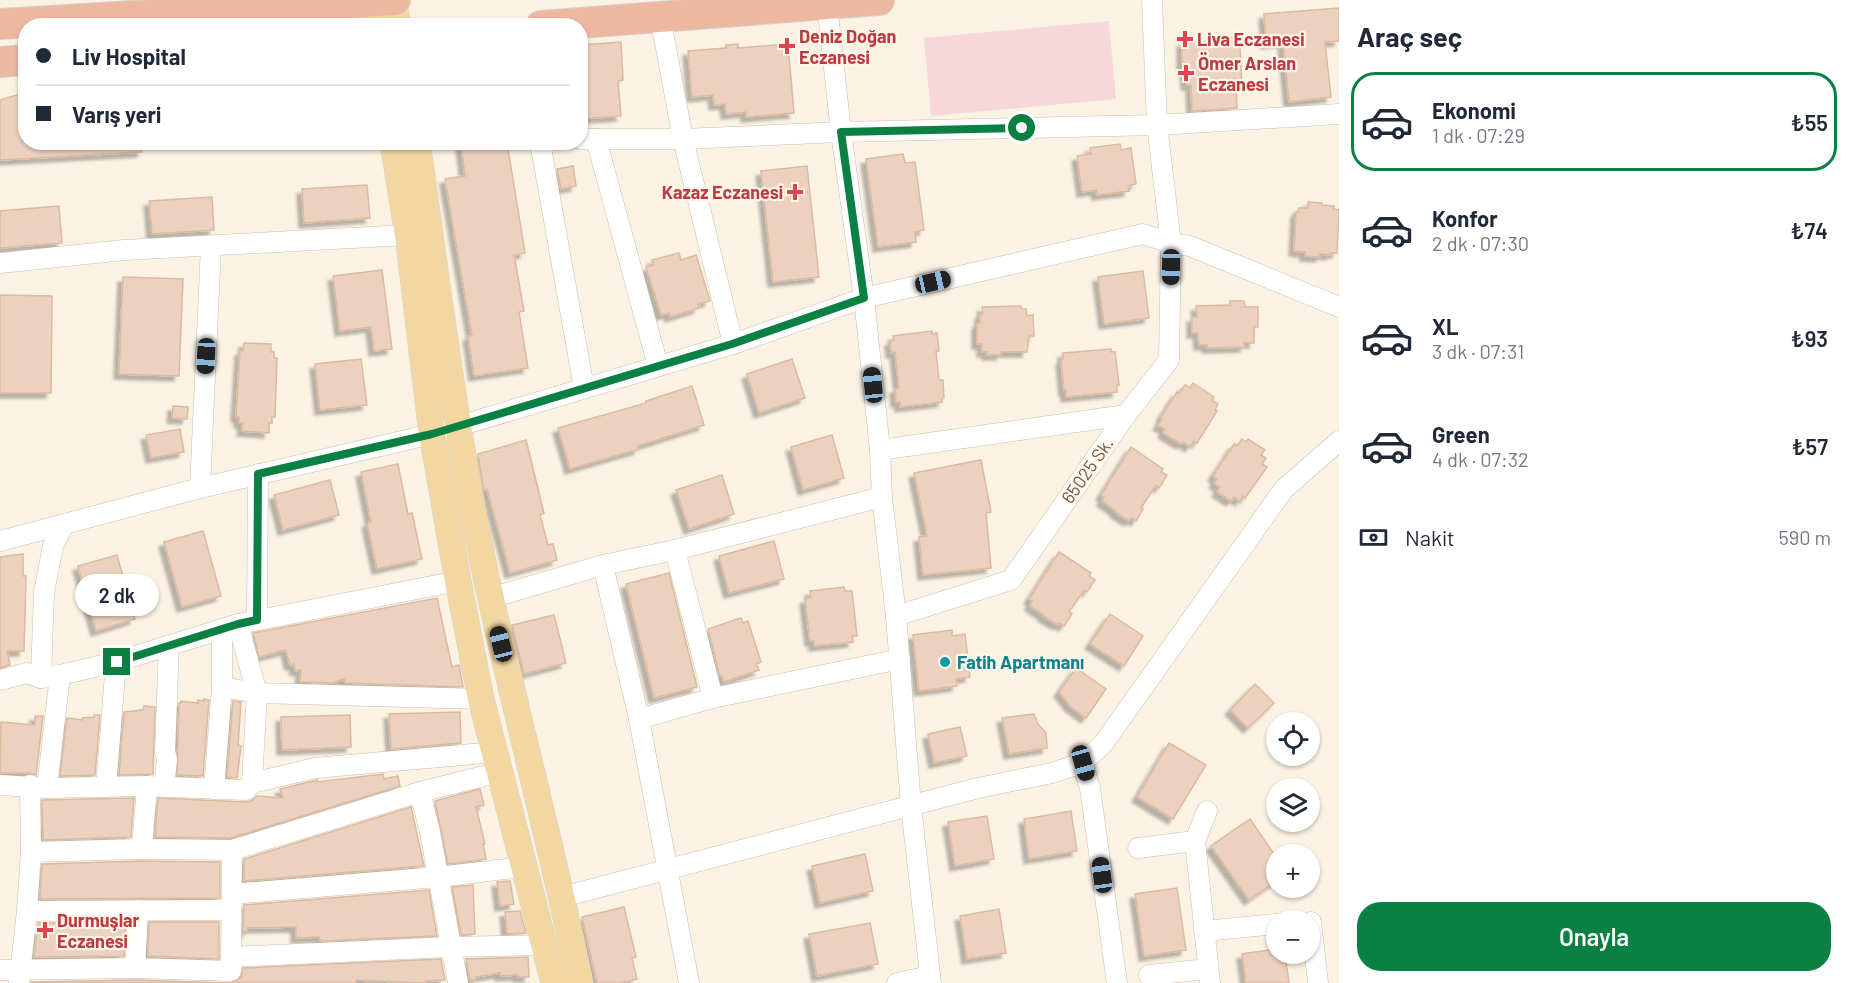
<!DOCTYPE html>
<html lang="tr">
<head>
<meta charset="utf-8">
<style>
	body { margin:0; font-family:Barlow,sans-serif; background:#f2f2f3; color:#1f2937; height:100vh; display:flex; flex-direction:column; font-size:22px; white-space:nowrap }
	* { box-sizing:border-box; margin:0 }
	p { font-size:20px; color:#747a83 }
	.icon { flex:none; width:33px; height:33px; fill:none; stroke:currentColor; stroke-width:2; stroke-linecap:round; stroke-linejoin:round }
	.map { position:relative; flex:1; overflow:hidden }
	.drawer { display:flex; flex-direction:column; background:#fff; width:510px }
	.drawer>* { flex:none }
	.guide { position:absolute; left:18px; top:18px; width:570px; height:132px; border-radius:24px; box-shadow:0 2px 4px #0004; display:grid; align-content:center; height:132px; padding:0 18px; background:#fff }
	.fabs { position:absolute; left:1266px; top:712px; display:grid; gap:12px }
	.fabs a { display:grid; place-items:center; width:54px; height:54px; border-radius:50%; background:#fff; box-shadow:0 2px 4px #0004; font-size:30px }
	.end { position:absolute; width:27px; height:27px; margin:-14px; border:8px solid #0b8043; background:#fff; box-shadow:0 0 0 3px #fff }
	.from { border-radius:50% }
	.bubble { position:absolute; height:42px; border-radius:21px; background:#fff; box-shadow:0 2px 4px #0004; font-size:20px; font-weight:600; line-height:42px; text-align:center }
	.car { position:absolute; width:18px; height:36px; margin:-18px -9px; border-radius:8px; box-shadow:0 0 4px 2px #0007; background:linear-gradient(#222 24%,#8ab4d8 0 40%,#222 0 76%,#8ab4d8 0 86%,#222 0) }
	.guide b { display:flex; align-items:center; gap:21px; height:57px; font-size:22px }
	.guide b+b { border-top:2px solid #e0e1e3 }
	.guide i { width:15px; height:15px; background:#1f2937 }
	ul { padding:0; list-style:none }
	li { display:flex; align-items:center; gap:18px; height:99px; margin:0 12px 9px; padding:0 6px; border:3px solid transparent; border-radius:24px }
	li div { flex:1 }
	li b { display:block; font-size:22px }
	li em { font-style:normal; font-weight:600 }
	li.selected { border-color:#0b8043 }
	li>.icon { width:54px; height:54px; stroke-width:1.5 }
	h2 { padding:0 18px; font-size:27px; line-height:72px }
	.pay { display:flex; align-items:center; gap:15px; height:66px; padding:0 18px; font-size:22px }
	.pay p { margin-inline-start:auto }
	.action { display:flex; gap:12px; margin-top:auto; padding:12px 18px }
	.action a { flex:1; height:69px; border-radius:24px; background:#0b8043; color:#fff; font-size:24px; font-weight:600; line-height:69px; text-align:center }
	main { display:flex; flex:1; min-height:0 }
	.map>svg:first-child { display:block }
	.medical { fill:#f7d8da }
	.building { fill:#ecd2be; stroke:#ddb9a0; stroke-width:1.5; filter:url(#shadow) }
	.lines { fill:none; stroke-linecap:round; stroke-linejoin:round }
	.minor-casing { stroke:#ccbcae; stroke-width:21 }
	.major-casing { stroke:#d7d1cd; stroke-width:27 }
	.highway-casing { stroke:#d7d1cd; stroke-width:32 }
	.minor { stroke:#fff; stroke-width:20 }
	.major { stroke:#f2d7a2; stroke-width:26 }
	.highway { stroke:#eeb7a0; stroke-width:30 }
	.route { stroke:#0b8043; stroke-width:8 }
	.health-dot { fill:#e0444e; stroke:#fdf6e9; stroke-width:2 }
	.culture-dot { fill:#0f9aa8; stroke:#fdf6e9; stroke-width:2 }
	.labels { text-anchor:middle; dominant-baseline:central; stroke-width:4.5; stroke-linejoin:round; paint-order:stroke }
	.health-label { font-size:18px; font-weight:bold; fill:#be3a42; stroke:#fdf6e9; text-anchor:start }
	.street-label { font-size:18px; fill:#6f594c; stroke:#fdf6e9 }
	.culture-label { font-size:18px; font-weight:bold; fill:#0d838f; stroke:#fdf6e9; text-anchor:start }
</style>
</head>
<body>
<main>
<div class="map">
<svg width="1339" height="983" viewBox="0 0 1339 983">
	<defs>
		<filter id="shadow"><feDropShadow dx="-5" dy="5" stdDeviation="1.5" flood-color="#0004"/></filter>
	</defs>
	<rect width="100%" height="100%" fill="#faf2e3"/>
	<!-- medical -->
	<path class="medical" d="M1109 21 1116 99 931 116 924 38Z"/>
	<!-- building -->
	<g class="building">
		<path d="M1339 8V41L1325 42 1331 97 1289 102 1283 42 1266 44 1264 14Z"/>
		<path d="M1235 37V47H1240L1242 85H1236L1237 108 1192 111 1191 85H1186L1185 65H1182V42L1222 41V38Z"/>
		<path d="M621 42 623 80 618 81 621 116 580 119V45Z"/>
		<path d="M738 44V48L788 44 794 113 746 117V112L726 114 725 104 714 105 713 95 692 97 688 51 726 48V45Z"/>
		<path d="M26 92V142H142V152L0 160V100Z"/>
		<path d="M1120 144 1121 150 1131 148 1136 184 1128 186 1129 191 1097 195 1096 190 1082 192 1077 156 1091 154 1090 148Z"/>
		<path d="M461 145 508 149 525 253 514 255 524 311 519 312 528 368 474 376 468 336H472L445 179 465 176Z"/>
		<path d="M903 154 905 163 915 162 924 230 915 232 916 242 878 247 866 159Z"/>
		<path d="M573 166 576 186 561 189 557 169Z"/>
		<path d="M807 166 819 277 773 282 761 171Z"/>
		<path d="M367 185 370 218 304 223 302 189Z"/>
		<path d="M212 197 214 230 152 234 149 201Z"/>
		<path d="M1308 202 1322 203V205L1334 206 1333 209 1339 210 1337 253H1331V255L1320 254V257L1305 256V252L1294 251 1296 212H1298L1299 208H1308Z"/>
		<path d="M59 206 62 243 0 248V211Z"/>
		<path d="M679 253 681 260 696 255 710 301 698 304 699 308 670 317 669 313 661 315 646 267 654 265 652 260Z"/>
		<path d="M382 270 392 349 374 351 371 327 340 331 333 276Z"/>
		<path d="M1143 271 1149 318 1104 324 1098 277Z"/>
		<path d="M123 277 183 279 179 376 119 374Z"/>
		<path d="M0 295 52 296 51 393H0Z"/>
		<path d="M1230 301H1244L1245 307H1258V327H1254V343H1244L1245 347 1207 348V345H1199L1198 333H1192V317H1197L1196 306 1230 305Z"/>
		<path d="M1021 306V309H1026L1027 316 1033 315 1034 336H1029L1027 352H1001V355H987V352H982V344H977V324L980 323V314H983L982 307Z"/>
		<path d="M932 331V334L937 333 939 351H936L939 380H943L944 398 942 399V402L900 407V402H896L895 389 899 388 895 352 891 353 890 341 894 340 893 336Z"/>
		<path d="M244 343 271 344V352H274V358H277L275 417H272V423H269V433L242 431 243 423H239V417H236L240 351H243Z"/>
		<path d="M1111 349V352H1115L1119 385H1117V392L1066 397V391H1064L1061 360 1063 359V353Z"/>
		<path d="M361 359 367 405 320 410 315 364Z"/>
		<path d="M792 359 805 398 759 413 747 374Z"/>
		<path d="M1193 383 1214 397 1212 400 1218 404 1215 410 1217 411 1197 443 1194 441 1190 447 1183 442 1181 444 1163 433 1165 429 1158 425 1162 419 1161 417 1177 392 1179 393 1185 385 1190 388Z"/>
		<path d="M692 386 704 425 638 446 639 449 570 469 558 428 646 403V401Z"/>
		<path d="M173 406 188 407 187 419 172 418Z"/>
		<path d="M180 429 184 452 151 458 146 435Z"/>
		<path d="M832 435 844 478 803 490 791 447Z"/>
		<path d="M1242 439 1246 442 1248 439 1265 450 1261 455 1266 458 1262 464 1267 467 1245 498 1243 496 1240 501 1234 497 1231 501 1217 492 1220 487 1214 483 1217 479 1213 476 1234 444 1237 446Z"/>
		<path d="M526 440 544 513 540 515 548 545 553 544 557 560 510 573 487 489 484 490 478 454Z"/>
		<path d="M1131 447 1163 469 1161 472 1167 475 1159 488 1156 485 1141 508 1143 509 1136 521 1131 518 1129 521 1115 512 1116 511 1102 501 1104 497 1101 495Z"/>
		<path d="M981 460 991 512 986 513 991 568 923 575 919 537 927 536 914 473Z"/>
		<path d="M398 464 408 514 412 513 422 559 377 569 367 523 371 522 361 472Z"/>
		<path d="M722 475 734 514 689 529 676 490Z"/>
		<path d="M330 480 339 515 283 530 274 495Z"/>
		<path d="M203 531 221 596 182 607 164 542Z"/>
		<path d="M774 541 784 579 729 593 719 556Z"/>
		<path d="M1059 552 1091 573 1089 576 1095 580 1087 592 1084 590 1069 612 1072 614 1064 626 1059 623 1058 625 1043 616 1044 615 1030 606 1032 601 1029 599Z"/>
		<path d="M23 554V576H26L24 651H7L10 665 0 668V557Z"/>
		<path d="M117 555 135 619 96 631 78 566Z"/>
		<path d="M669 573 697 687 654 698 626 584Z"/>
		<path d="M844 587 845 591H852L857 636H852L853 642 814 646V641H810L805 599 811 598 810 591Z"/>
		<path d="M437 598 452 667 459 665 463 687 345 683 344 679 332 683 300 682 301 670 295 671 294 664 290 665 286 650 259 657 253 633Z"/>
		<path d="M1110 614 1143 636 1124 666 1090 644Z"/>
		<path d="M554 615 566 663 524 674 512 625Z"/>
		<path d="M741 618 743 623 748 621 761 662 756 664 759 670 724 682 722 676 720 677 708 629Z"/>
		<path d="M952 630V636L965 634 970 677 956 679 957 686 919 691 913 635Z"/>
		<path d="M1076 668 1106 689 1086 718 1071 707 1059 692Z"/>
		<path d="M1255 684 1274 703 1248 728 1230 710Z"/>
		<path d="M204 699 209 700 203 776 177 775 179 703H181V701L198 703V700L204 701Z"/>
		<path d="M233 701 241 702 238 745 241 746 237 778 227 777Z"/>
		<path d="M144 706 155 707 153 774 119 775 124 712 143 710Z"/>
		<path d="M460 712 461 743 391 749 389 714Z"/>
		<path d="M1034 714 1038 724 1046 733 1047 748 1009 754 1002 718Z"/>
		<path d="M94 715H100L95 775 60 776 67 718 83 720V718L94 717Z"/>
		<path d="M350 715 351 747 282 750 281 717Z"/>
		<path d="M35 716H43L36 775 30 773H0L1 722 35 725Z"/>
		<path d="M960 727 967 756 934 763 928 734Z"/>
		<path d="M1169 743 1206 765 1173 819 1137 797Z"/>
		<path d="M383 774 384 779 398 776 400 786 230 838 155 837 158 798 246 802 251 801 257 796 283 798 280 789 317 780V782Z"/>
		<path d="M480 789 484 805 476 807 485 844H483L486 859 448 864 435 801Z"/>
		<path d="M134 798 131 837 43 840 42 800Z"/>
		<path d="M411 807 424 866 244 881V859Z"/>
		<path d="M1071 811 1077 851 1029 859 1024 819Z"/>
		<path d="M987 816 994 859 955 866 948 822Z"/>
		<path d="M1250 819 1276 857V881L1249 900 1211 846Z"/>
		<path d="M865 854 873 891 820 903 812 866Z"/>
		<path d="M142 861 220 862V898L40 899 42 864Z"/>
		<path d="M510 881 514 904 500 906 497 882Z"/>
		<path d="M473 885 475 934 461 935 452 887Z"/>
		<path d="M1177 888 1186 950 1144 956 1135 894Z"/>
		<path d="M429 890 437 936 321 941 319 937 296 938V927L247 928V932H243L244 905Z"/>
		<path d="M624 907 636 957 632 958 637 979 620 983H597L582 917Z"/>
		<path d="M999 909 1006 953 967 959 960 916Z"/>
		<path d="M520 911 526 933 507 934 505 912Z"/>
		<path d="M149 922H219V959L148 956Z"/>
		<path d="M38 923H125L124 956 34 957Z"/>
		<path d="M870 923 878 964 817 976 809 934Z"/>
		<path d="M1276 949V954H1285L1289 983H1246L1242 954Z"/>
		<path d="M528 957 529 977H518V975L500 976V973L476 977V979L470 980 466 959Z"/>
		<path d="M441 959 445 980 426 981V983L356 980V983H231L241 978 243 968Z"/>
		<path d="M135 980 231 983H31V982Z"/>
	</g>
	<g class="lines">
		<!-- minor casing -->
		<g class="minor-casing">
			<g id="minor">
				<path d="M827 4 841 132 864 298 880 450 882 497 896 616 911 806 931 983"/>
				<path d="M660 16 683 139 733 344"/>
				<path d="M580 139H683L841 132 1157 125 1339 114"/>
				<path d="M596 139 658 366"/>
				<path d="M540 142 584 388"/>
				<path d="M0 263 124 250 408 235"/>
				<path d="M880 450 1126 415"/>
				<path d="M200 488 211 246"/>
				<path d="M0 541 200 488 432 434 733 344 864 298 1143 234 1171 243 1190 246 1339 307"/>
				<path d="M675 550 713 698"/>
				<path d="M603 565 639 719 689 983"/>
				<path d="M490 598 603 565 675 550 882 497"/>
				<path d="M896 616 1011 580 1126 415 1169 360 1171 243 1157 125 1152 0"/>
				<path d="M257 620 258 474"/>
				<path d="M238 624 257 693 252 783"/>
				<path d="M41 678 44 592 53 546 64 524"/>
				<path d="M0 680 27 673 41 678 60 675 116 662 238 624 458 581"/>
				<path d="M222 687 257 693 481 699"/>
				<path d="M639 719 713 698 900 659"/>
				<path d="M1082 763 1090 788 1117 983"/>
				<path d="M0 785 47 788 147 786 246 790 252 783 315 768 496 752"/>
				<path d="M106 787 116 662"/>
				<path d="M164 787 167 760 165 751 169 645"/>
				<path d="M47 788 60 675"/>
				<path d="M214 789 222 687V629"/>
				<path d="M420 792 430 832 458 983"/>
				<path d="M1207 811 1195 841 1210 983"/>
				<path d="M1138 848 1195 841"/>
				<path d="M142 849 147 786"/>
				<path d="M31 852 142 849 232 850 420 792 500 772"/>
				<path d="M232 894 438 877 523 867"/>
				<path d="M562 897 978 788 1052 773 1082 763 1103 744 1284 489 1339 441"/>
				<path d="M27 911 231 910"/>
				<path d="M1311 922 1318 983"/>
				<path d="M1204 931 1276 924"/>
				<path d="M231 957 450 947 545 945"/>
				<path d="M135 968 138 910"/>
				<path d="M231 968 232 850"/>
				<path d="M0 970 135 968 231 971"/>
				<path d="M1149 975 1208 969"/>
				<path d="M19 983 27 911 31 852 30 785"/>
				<path d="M897 983 930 976"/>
			</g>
		</g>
		<!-- major casing -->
		<g class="major-casing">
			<g id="major">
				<path d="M368 0 373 26"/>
				<path d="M393 0 398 26"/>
				<path d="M393 142 408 235 432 434 458 581 481 699 554 983"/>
				<path d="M417 142C439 295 457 448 491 599 519 727 554 854 580 983"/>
			</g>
		</g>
		<!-- highway casing -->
		<g class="highway-casing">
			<g id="highway">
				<path d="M0 24 395 0"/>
				<path d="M541 26 879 0"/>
				<path d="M0 62 26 60"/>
			</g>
		</g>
		<!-- minor -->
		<use href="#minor" class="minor"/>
		<!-- major -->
		<use href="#major" class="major"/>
		<!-- highway -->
		<use href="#highway" class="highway"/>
	</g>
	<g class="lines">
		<!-- route -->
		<path class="route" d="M117 662 238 624 257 620 258 474 432 434 732 344 864 298 841 132 1022 128"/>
	</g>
	<!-- markers -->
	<g class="health-dot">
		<path d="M1182 30h6v6h6v6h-6v6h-6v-6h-6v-6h6z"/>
		<path d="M784 37h6v6h6v6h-6v6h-6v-6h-6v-6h6z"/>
		<path d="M1183 64h6v6h6v6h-6v6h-6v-6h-6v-6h6z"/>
		<path d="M792 183h6v6h6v6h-6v6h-6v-6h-6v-6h6z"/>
		<path d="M42 921h6v6h6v6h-6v6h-6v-6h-6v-6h6z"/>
	</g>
	<circle class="culture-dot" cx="945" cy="662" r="6"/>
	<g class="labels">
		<!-- health labels -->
		<g class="health-label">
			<text x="799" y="36">Deniz Doğan<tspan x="799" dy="21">Eczanesi</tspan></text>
			<text x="1197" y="39">Liva Eczanesi</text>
			<text x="1198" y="63">Ömer Arslan<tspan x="1198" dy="21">Eczanesi</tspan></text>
			<text x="783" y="192" text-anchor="end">Kazaz Eczanesi</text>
			<text x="57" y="920">Durmuşlar<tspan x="57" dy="21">Eczanesi</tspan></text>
		</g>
		<!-- street labels -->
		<g class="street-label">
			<text transform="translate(1087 470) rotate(-55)">65025 Sk.</text>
		</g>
		<!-- culture labels -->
		<g class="culture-label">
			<text x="957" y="662">Fatih Apartmanı</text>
		</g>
	</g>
</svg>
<div class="fabs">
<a><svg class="icon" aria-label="locate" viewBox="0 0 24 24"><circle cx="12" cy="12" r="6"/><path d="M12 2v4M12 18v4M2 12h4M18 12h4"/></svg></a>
<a><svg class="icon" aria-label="layers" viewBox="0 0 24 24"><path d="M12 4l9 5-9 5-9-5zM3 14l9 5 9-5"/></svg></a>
<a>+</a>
<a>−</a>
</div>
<i class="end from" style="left:1022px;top:128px"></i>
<i class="end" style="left:117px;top:662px"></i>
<div class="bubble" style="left:75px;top:574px;width:84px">2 dk</div>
<i class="car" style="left:1171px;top:267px;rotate:181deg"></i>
<i class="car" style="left:933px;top:282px;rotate:77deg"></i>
<i class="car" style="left:206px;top:356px;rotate:183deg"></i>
<i class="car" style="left:873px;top:385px;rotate:354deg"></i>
<i class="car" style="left:501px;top:644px;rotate:346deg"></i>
<i class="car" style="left:1083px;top:763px;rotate:164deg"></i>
<i class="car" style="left:1102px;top:875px;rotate:352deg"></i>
<div class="guide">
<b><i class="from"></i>Liv Hospital</b>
<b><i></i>Varış yeri</b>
</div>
</div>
<section class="drawer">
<h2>Araç seç</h2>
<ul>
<li class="selected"><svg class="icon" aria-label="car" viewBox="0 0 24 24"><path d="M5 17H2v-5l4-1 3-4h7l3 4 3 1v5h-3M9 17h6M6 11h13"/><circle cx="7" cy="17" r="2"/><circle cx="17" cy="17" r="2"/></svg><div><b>Ekonomi</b><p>1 dk · 07:29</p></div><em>₺55</em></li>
<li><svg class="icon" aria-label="car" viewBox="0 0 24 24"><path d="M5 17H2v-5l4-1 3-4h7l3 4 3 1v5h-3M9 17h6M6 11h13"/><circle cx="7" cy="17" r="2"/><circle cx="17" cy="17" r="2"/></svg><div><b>Konfor</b><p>2 dk · 07:30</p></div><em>₺74</em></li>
<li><svg class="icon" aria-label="car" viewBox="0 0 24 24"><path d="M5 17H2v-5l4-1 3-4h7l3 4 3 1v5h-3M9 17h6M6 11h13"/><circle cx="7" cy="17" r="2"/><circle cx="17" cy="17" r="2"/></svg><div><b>XL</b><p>3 dk · 07:31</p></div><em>₺93</em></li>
<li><svg class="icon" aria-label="car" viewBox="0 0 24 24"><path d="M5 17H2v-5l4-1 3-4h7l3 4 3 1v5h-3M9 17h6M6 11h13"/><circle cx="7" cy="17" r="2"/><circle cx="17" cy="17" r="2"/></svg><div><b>Green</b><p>4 dk · 07:32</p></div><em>₺57</em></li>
</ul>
<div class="pay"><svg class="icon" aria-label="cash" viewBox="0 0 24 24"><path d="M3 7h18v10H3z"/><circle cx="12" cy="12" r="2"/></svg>Nakit<p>590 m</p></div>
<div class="action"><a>Onayla</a></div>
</section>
</main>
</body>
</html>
